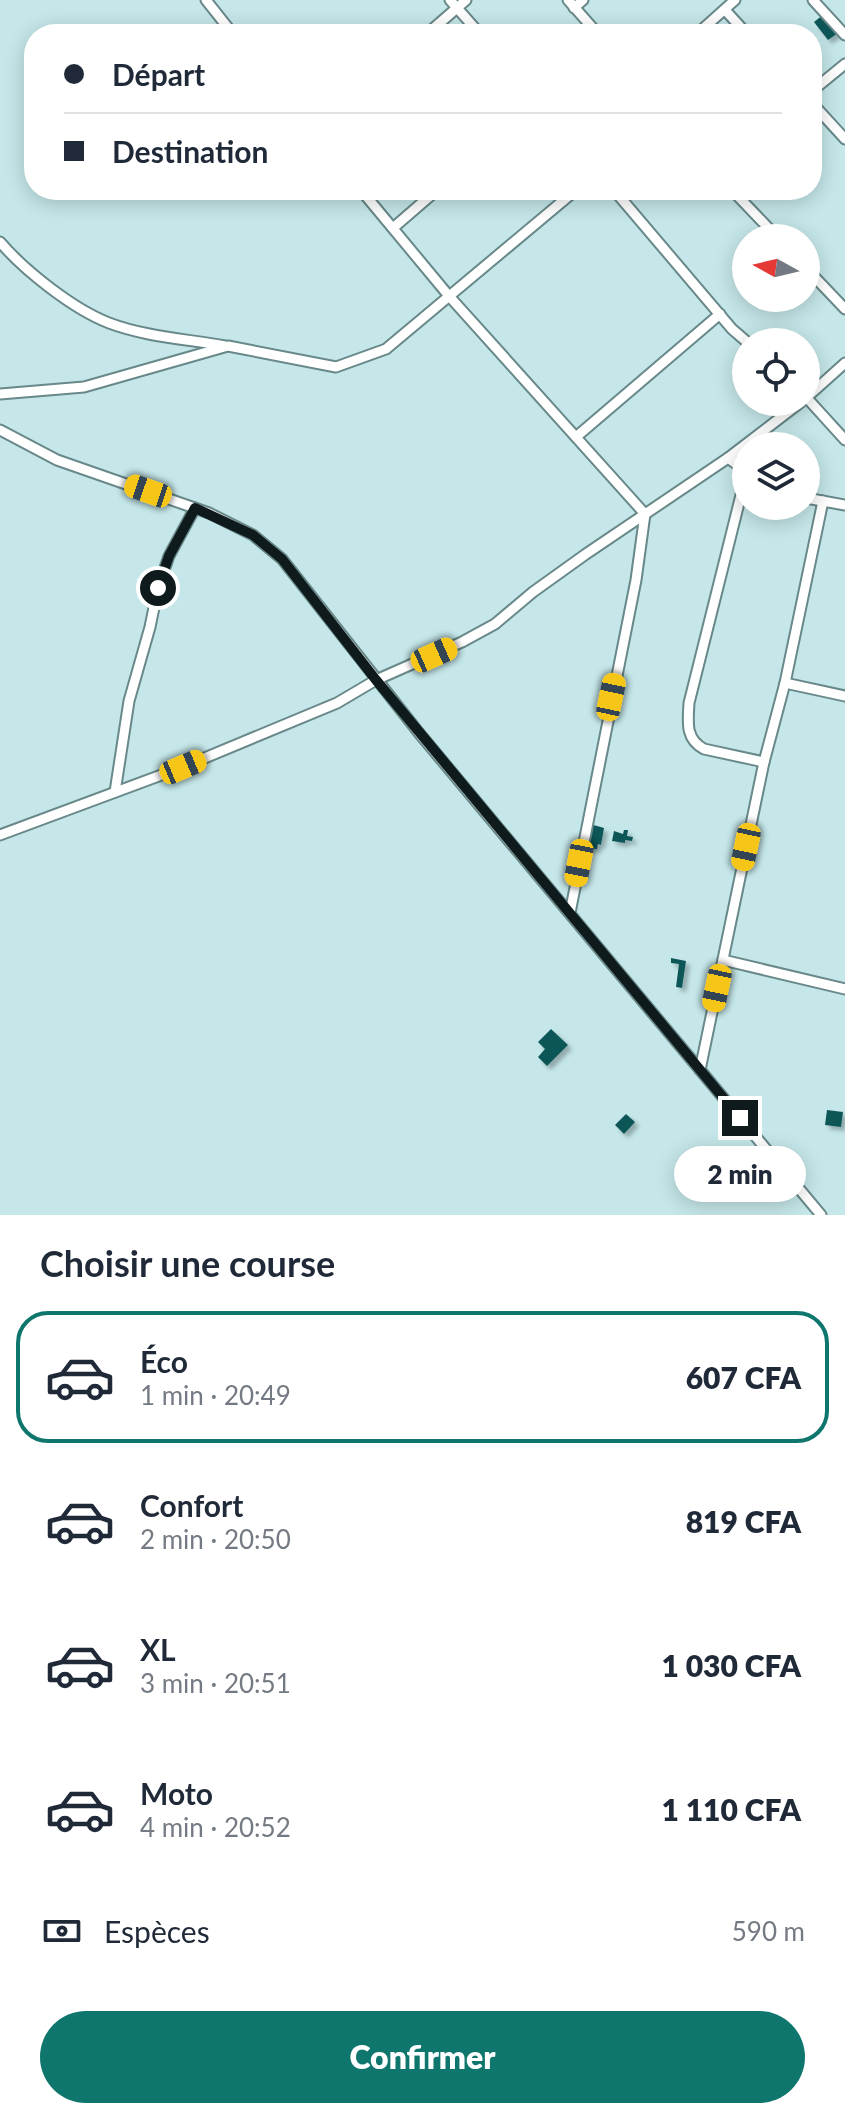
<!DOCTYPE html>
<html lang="fr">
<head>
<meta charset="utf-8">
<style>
	body { margin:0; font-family:Lato,sans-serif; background:#f2f2f3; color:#1f2937; height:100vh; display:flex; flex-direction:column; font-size:30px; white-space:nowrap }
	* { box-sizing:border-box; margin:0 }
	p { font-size:26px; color:#747a83 }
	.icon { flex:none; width:44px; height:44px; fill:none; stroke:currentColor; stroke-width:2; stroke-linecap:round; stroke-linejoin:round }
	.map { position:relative; height:1215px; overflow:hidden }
	.panel { display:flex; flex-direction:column; background:#fff; flex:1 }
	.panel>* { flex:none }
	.banner { position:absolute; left:24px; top:24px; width:798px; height:176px; border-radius:32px; box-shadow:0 4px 20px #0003; display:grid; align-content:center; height:176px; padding:0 40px; background:#fff }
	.needle { width:52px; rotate:278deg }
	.buttons { position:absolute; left:732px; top:224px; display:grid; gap:16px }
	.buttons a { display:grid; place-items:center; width:88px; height:88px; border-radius:50%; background:#fff; box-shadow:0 4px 20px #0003; font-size:40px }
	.end { position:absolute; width:36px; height:36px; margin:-18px; border:10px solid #0e1a1b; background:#fff; box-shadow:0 0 0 4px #fff }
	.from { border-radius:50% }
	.bubble { position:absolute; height:56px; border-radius:28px; background:#fff; box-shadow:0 4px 20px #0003; font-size:26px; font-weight:800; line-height:56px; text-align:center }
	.car { position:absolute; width:24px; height:48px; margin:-24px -12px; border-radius:10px; box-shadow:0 0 6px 2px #0007; background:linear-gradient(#f5c518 24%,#345 0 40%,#f5c518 0 76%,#345 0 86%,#f5c518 0) }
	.banner b { display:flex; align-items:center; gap:28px; height:76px; font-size:30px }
	.banner b+b { border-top:2px solid #e0e1e3 }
	.banner i { width:20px; height:20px; background:#1f2937 }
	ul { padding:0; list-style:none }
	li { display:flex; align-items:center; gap:24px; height:132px; margin:0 16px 12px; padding:0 24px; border:4px solid transparent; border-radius:32px }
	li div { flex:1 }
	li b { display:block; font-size:30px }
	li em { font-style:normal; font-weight:800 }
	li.current { border-color:#0f766e }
	li>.icon { width:72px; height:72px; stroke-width:1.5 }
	h2 { padding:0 40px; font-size:36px; line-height:96px }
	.pay { display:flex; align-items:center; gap:20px; height:88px; padding:0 40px; font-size:30px }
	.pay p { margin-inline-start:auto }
	.action { display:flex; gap:16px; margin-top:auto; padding:16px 40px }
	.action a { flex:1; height:92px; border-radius:48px; background:#0f766e; color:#fff; font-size:32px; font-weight:800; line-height:92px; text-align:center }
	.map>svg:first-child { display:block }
	.building { fill:#115659; filter:url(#shadow) }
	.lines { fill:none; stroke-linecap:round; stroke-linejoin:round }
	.minor-casing { stroke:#688889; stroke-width:13 }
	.minor { stroke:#fff; stroke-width:9 }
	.route { stroke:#0e1a1b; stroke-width:10 }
</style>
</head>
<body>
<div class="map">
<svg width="845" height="1215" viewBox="0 0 845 1215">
	<defs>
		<filter id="shadow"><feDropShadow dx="4" dy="4" stdDeviation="2" flood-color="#0004"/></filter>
	</defs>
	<rect width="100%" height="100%" fill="#c5e7e9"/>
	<!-- building -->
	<g class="building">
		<path d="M824 14 838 33 828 40 814 22Z"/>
		<path d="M590 824 604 828 601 845 598 844 597 849 584 848Z"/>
		<path d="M624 830H628L627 836 633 837 632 841 625 840V843L612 841 614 831 623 834Z"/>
		<path d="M671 958 686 961 682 988 676 987 679 964 671 963Z"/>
		<path d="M551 1029 568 1045 547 1066 538 1057 545 1049 538 1042Z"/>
		<path d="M827 1110 843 1112 841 1127 825 1125Z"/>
		<path d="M626 1114 635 1122 624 1134 615 1125Z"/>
	</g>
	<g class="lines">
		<!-- minor casing -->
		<g class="minor-casing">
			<g id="minor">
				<path d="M206 0 233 34"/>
				<path d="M450 0 480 34"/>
				<path d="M568 0 598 34"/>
				<path d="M813 0 845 35"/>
				<path d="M574 8 583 0"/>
				<path d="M725 10 747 34"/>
				<path d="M427 34 466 0"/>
				<path d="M697 34 735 0"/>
				<path d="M812 91 845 64"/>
				<path d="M812 103 845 139"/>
				<path d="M361 190 449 296 645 514 636 580 570 913"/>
				<path d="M614 190 732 329 747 342"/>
				<path d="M732 190 778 238"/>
				<path d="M393 228 437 190"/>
				<path d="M0 242C25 271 73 309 109 323 146 337 187 339 225 346"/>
				<path d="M806 268 845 309"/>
				<path d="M0 394 84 387 228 346 336 367 386 349 576 190"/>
				<path d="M806 397 845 440"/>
				<path d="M806 398 845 363"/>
				<path d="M0 430 57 460 209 513 253 535 282 559 419 733 821 1215"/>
				<path d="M576 437 720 314"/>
				<path d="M728 458 746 471"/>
				<path d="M746 475 689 703C688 722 685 739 704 749L764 762"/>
				<path d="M806 498 845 505"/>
				<path d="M785 683 845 696"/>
				<path d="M115 792 129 701 150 627 158 588 169 556 195 508"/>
				<path d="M0 835 183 767 337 703 376 680 462 642 495 624 533 592 586 554 728 458 801 402"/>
				<path d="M723 960 845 989"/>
				<path d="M700 1070 764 762 785 683 823 501"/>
			</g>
		</g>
		<!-- minor -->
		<use href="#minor" class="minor"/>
	</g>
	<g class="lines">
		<!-- route -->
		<path class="route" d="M158 588 169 556 195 508 253 535 282 559 376 680 740 1118"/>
	</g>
</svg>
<div class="buttons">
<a><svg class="needle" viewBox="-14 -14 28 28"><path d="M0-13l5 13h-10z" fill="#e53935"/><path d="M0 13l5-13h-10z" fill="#747a83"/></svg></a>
<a><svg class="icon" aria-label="locate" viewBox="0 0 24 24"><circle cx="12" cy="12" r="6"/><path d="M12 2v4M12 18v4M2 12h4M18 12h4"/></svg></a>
<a><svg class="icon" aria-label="layers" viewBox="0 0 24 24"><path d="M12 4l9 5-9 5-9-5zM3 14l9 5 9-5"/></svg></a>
</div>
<i class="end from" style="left:158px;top:588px"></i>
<i class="end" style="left:740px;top:1118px"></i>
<div class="bubble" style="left:674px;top:1146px;width:132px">2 min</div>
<i class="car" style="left:148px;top:491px;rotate:289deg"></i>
<i class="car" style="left:434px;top:655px;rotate:66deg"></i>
<i class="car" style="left:611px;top:697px;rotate:12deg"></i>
<i class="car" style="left:183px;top:767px;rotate:67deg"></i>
<i class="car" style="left:746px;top:847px;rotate:192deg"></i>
<i class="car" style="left:579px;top:863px;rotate:191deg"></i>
<i class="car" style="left:717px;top:988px;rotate:192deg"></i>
<div class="banner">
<b><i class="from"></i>Départ</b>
<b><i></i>Destination</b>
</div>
</div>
<section class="panel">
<h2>Choisir une course</h2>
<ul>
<li class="current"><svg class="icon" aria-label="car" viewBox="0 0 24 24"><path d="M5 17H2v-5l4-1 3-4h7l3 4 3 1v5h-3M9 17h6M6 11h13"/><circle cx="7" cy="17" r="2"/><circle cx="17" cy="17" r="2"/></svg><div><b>Éco</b><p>1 min · 20:49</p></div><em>607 CFA</em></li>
<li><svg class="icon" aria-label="car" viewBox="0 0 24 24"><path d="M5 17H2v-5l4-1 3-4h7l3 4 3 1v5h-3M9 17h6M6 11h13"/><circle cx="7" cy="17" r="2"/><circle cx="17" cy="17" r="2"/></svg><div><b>Confort</b><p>2 min · 20:50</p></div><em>819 CFA</em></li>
<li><svg class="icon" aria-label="car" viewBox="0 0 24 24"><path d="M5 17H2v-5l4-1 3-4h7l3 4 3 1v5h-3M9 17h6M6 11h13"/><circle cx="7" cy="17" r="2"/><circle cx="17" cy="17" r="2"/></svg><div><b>XL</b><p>3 min · 20:51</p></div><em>1 030 CFA</em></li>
<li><svg class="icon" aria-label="car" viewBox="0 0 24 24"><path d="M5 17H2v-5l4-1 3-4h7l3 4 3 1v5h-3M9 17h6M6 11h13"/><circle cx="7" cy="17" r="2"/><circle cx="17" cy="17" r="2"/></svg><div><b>Moto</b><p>4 min · 20:52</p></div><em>1 110 CFA</em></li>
</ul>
<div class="pay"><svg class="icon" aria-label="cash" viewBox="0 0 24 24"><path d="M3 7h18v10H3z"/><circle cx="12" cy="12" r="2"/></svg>Espèces<p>590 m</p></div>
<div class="action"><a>Confirmer</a></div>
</section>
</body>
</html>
